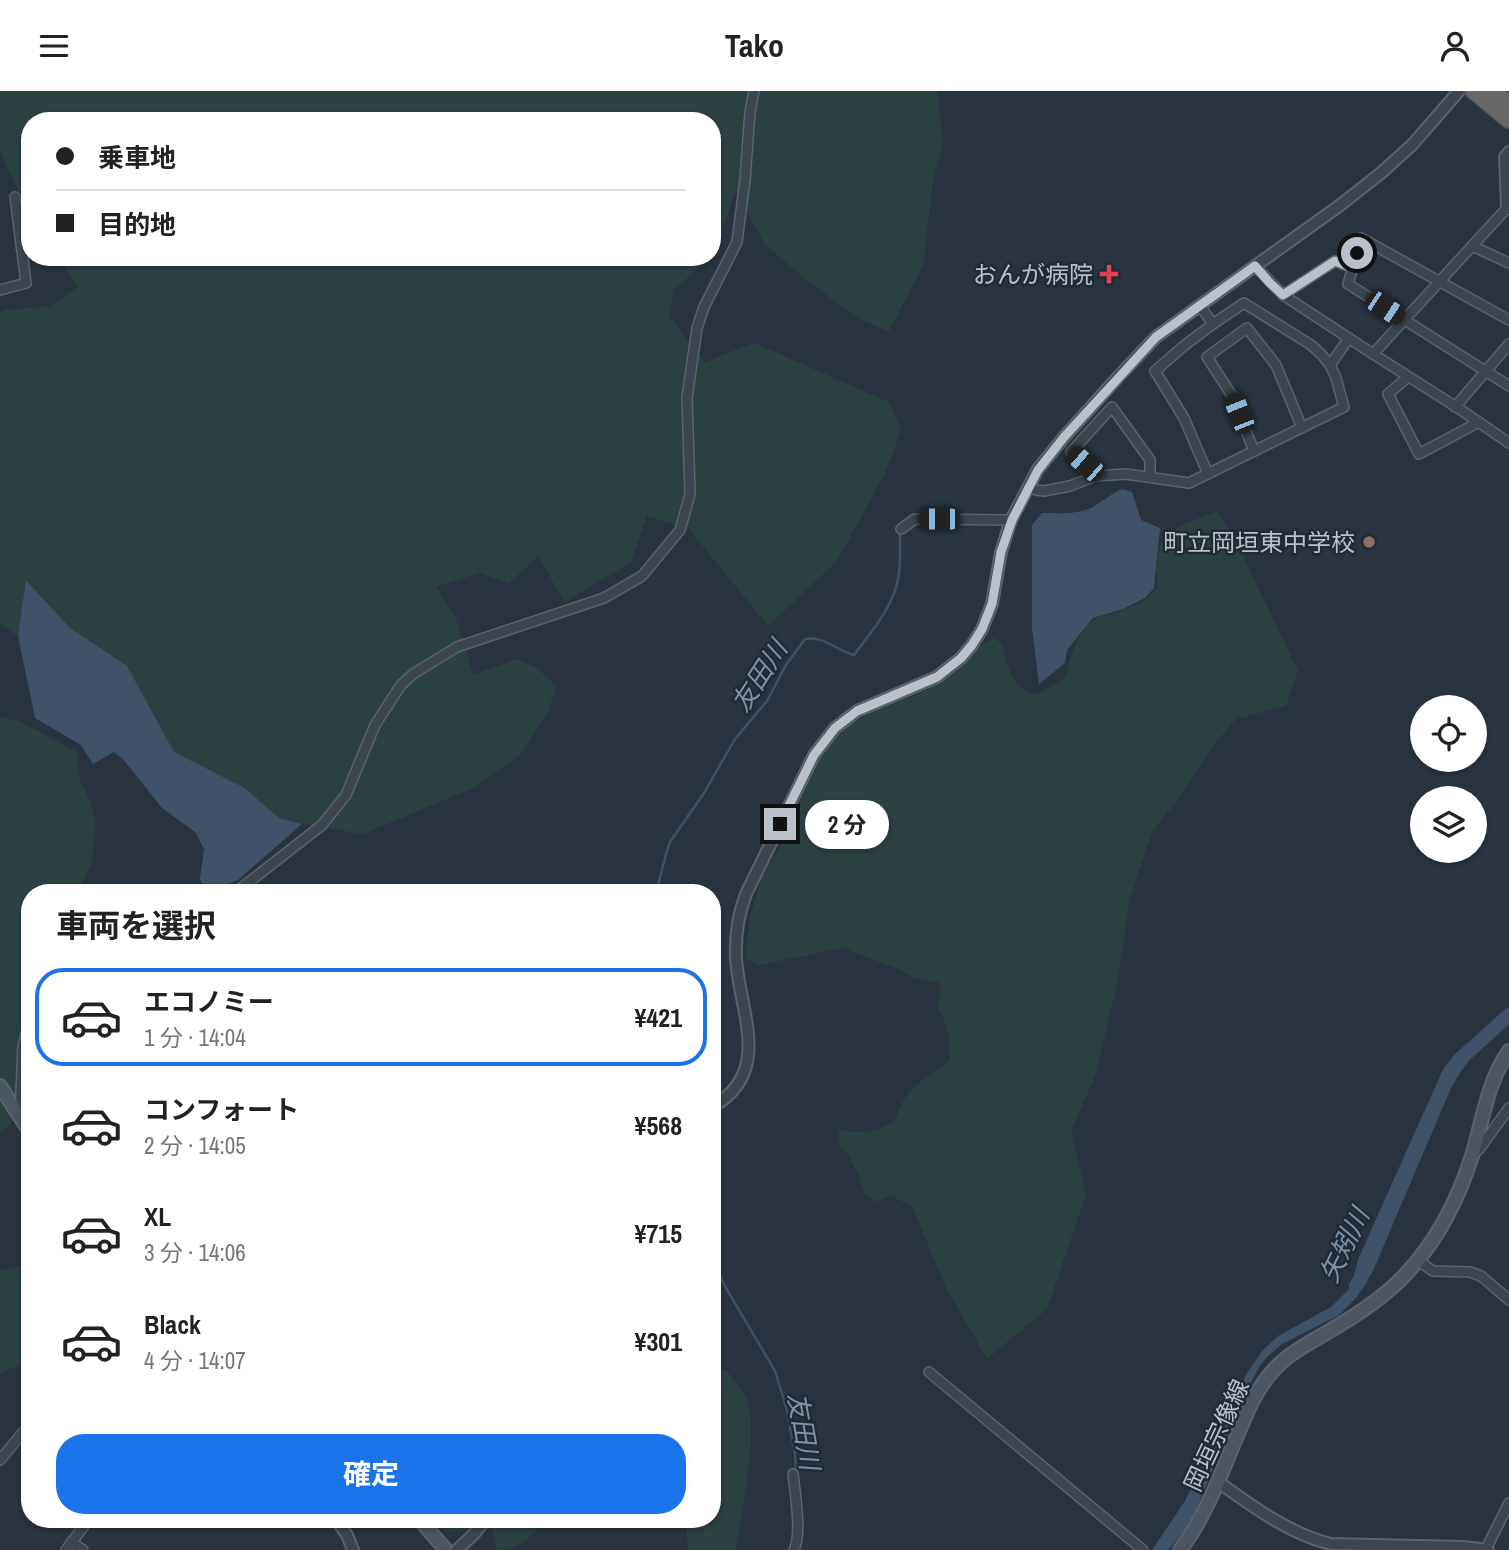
<!DOCTYPE html>
<html lang="ja">
<head>
<meta charset="utf-8">
<style>
	body { margin:0; font-family:"Archivo Narrow","Noto Sans JP",sans-serif; background:#f2f2f2; color:#222; height:100vh; display:flex; flex-direction:column; font-size:26px; white-space:nowrap }
	* { box-sizing:border-box; margin:0 }
	p { font-size:23px; color:#767676 }
	.icon { flex:none; width:38px; height:38px; fill:none; stroke:currentColor; stroke-width:2; stroke-linecap:round; stroke-linejoin:round }
	.map { position:relative; flex:1; overflow:hidden }
	.drawer { position:absolute; left:21px; top:793px; width:700px; height:644px; display:flex; flex-direction:column; background:#fff; border-radius:28px; box-shadow:0 2px 5px #0004 }
	.drawer>* { flex:none }
	.banner { position:absolute; left:21px; top:21px; width:700px; height:154px; border-radius:28px; box-shadow:0 2px 5px #0004; display:grid; align-content:center; height:154px; padding:0 35px; background:#fff }
	.fabs { position:absolute; left:1410px; top:604px; display:grid; gap:14px }
	.fabs a { display:grid; place-items:center; width:77px; height:77px; border-radius:50%; background:#fff; box-shadow:0 2px 5px #0004; font-size:35px }
	.end { position:absolute; width:32px; height:32px; margin:-16px; border:9px solid #bac1ca; background:#111; box-shadow:0 0 0 4px #111 }
	.from { border-radius:50% }
	.bubble { position:absolute; height:49px; border-radius:24px; background:#fff; box-shadow:0 2px 5px #0004; font-size:23px; font-weight:700; line-height:49px; text-align:center }
	.car { position:absolute; width:21px; height:42px; margin:-21px -10px; border-radius:9px; box-shadow:0 0 5px 2px #0007; background:linear-gradient(#222 24%,#8ab4d8 0 40%,#222 0 76%,#8ab4d8 0 86%,#222 0) }
	.banner b { display:flex; align-items:center; gap:24px; height:66px; font-size:26px }
	.banner b+b { border-top:2px solid #e0e0e0 }
	.banner i { width:18px; height:18px; background:#222 }
	ul { padding:0; list-style:none }
	li { display:flex; align-items:center; gap:21px; height:98px; margin:0 14px 10px; padding:0 21px; border:4px solid transparent; border-radius:28px }
	li div { flex:1 }
	li b { display:block; font-size:26px }
	li em { font-style:normal; font-weight:700 }
	li.current { border-color:#1a73e8 }
	li>.icon { width:63px; height:63px; stroke-width:1.5 }
	h2 { padding:0 35px; font-size:32px; line-height:84px }
	.primary-button { display:flex; gap:14px; margin-top:auto; padding:14px 35px }
	.primary-button a { flex:1; height:80px; border-radius:28px; background:#1a73e8; color:#fff; font-size:28px; font-weight:700; line-height:80px; text-align:center }
	header { display:flex; justify-content:space-between; align-items:center; height:91px; padding:0 35px; background:#fff; font-size:32px; font-weight:700 }
	.map>svg:first-child { display:block }
	.green { fill:#2c4142 }
	.water { fill:#405268 }
	.lines { fill:none; stroke-linecap:round; stroke-linejoin:round }
	.stream { stroke:#405268; stroke-width:2.5 }
	.river { stroke:#405268; stroke-width:14 }
	.minor-casing { stroke:#5b646d; stroke-width:12 }
	.tertiary-casing { stroke:#5b646d; stroke-width:14 }
	.secondary-casing { stroke:#5b646d; stroke-width:16 }
	.trunk-casing { stroke:#48515a; stroke-width:19 }
	.minor { stroke:#3d4650; stroke-width:9 }
	.tertiary { stroke:#3d4650; stroke-width:10 }
	.secondary { stroke:#4b5563; stroke-width:12 }
	.trunk { stroke:#686866; stroke-width:16 }
	.route { stroke:#bac1ca; stroke-width:9 }
	.health-dot { fill:#e0444e; stroke:#222b35; stroke-width:2.5 }
	.education-dot { fill:#8d6e63; stroke:#222b35; stroke-width:2.5 }
	.labels { text-anchor:middle; dominant-baseline:central; stroke-width:5; stroke-linejoin:round; paint-order:stroke }
	.poi-label { font-size:24px; fill:#bac1ca; stroke:#222b35; text-anchor:end }
	.street-label { font-size:24px; fill:#bac1ca; stroke:#222b35 }
	.water-label { font-size:26px; font-style:italic; fill:#7d93aa; stroke:#222b35 }
</style>
</head>
<body>
<header><svg class="icon" aria-label="menu" viewBox="0 0 24 24"><path d="M4 6h16M4 12h16M4 18h16"/></svg>Tako<svg class="icon" aria-label="person" viewBox="0 0 24 24"><circle cx="12" cy="8" r="4"/><path d="M4 21q1-7 8-7t8 7"/></svg></header>
<div class="map">
<svg width="1509" height="1459" viewBox="0 0 1509 1459">
	<rect width="100%" height="100%" fill="#293440"/>
	<!-- green -->
	<g class="green">
		<path d="M0 0H937L943 53 933 89 923 175 889 240 859 228 810 192 765 154 736 100 712 165V30H30V120L7 78 0 59Z"/>
		<path d="M58 166H711L674 199 669 225 705 271 754 252 889 311 901 339 885 383 837 470 768 535 688 437 647 425 631 471 565 511 538 466 508 493 480 482 436 496 455 524 473 583 517 568 539 579 556 595 548 621 522 662 476 696 363 743 303 733 279 727 245 697 174 661 127 576 70 537 27 489 18 545 0 533V221L5 219 50 215 77 196Z"/>
		<path d="M1217 420 1236 450 1298 580 1286 615 1236 628 1213 655 1179 707 1152 741 1130 806 1119 883 1096 983 1071 1040 1086 1103 1047 1218 987 1268 946 1197 912 1115 891 1105 876 1111 864 1101 859 1085 847 1062 838 1053 839 1039C862 1043 873 1042 894 1031L900 1015 911 998 950 969C951 945 947 935 937 914L941 902 938 891 915 887 898 878 843 857 758 874 746 867 749 828 762 787 783 750 817 672 843 637 882 617 919 603 955 581 970 564 983 553 994 547 1002 553C1005 568 1012 593 1026 600 1030 602 1034 602 1038 603L1066 586C1070 566 1076 543 1094 529 1097 526 1104 525 1109 524 1123 519 1141 514 1152 503 1160 495 1157 488 1157 478 1158 469 1158 454 1164 447 1175 434 1202 427 1217 420Z"/>
		<path d="M0 626 19 630 77 661 79 687 87 703 96 730 92 771 77 801 30 802V921C27 926 24 931 23 936 18 960 23 1019 9 1035 6 1038 3 1040 0 1042Z"/>
		<path d="M30 1172V1270L0 1282V1179Z"/>
		<path d="M712 1277 727 1280C733 1289 742 1298 746 1307 760 1337 741 1424 736 1459H688L686 1428H712Z"/>
		<path d="M435 1428H547C531 1445 522 1459 496 1459L493 1438 444 1441Z"/>
	</g>
	<!-- water -->
	<g class="water">
		<path d="M1122 398 1132 401 1141 429 1160 437 1154 497 1145 507 1123 518 1093 527 1067 559 1065 572 1039 593 1032 537V434L1042 422C1059 422 1077 424 1093 416 1103 410 1111 403 1122 398Z"/>
		<path d="M26 489 70 537 127 575 174 661 245 697 279 727 302 733 238 789 206 801 200 788 204 758 195 741 162 717 123 668 114 661 93 673 81 654 35 627 18 545Z"/>
		<path d="M1509 922V932C1485 949 1465 971 1451 997L1373 1180 1357 1206 1339 1224 1282 1253 1267 1266 1259 1276 1234 1326 1197 1417 1185 1439 1168 1459H1152L1185 1410 1247 1282 1262 1260 1278 1245 1331 1216 1349 1198 1366 1171 1400 1097 1435 1014 1448 989 1476 951 1486 941Z"/>
	</g>
	<g class="lines">
		<!-- stream -->
		<g class="stream">
			<path d="M656 802 666 763 670 751 704 702 735 648 767 610 786 574 805 548C822 544 838 560 854 564 871 541 893 516 898 488 901 473 900 458 900 444"/>
			<path d="M712 1158 720 1185 726 1197 775 1280 787 1319 795 1363 796 1381"/>
		</g>
		<!-- river -->
		<path class="river" d="M1356 1195 1360 1189 1365 1170 1449 982 1459 969 1509 924"/>
		<!-- minor casing -->
		<g class="minor-casing">
			<g id="minor">
				<path d="M1507 117 1373 263 1461 319 1509 352"/>
				<path d="M1472 155 1509 172"/>
				<path d="M1255 175 1283 204 1373 263"/>
				<path d="M0 199 26 192 15 106"/>
				<path d="M1283 204 1335 170 1353 177"/>
				<path d="M1200 215 1213 233 1185 254 1155 280 1184 327 1208 383"/>
				<path d="M1509 229 1361 147 1348 193 1509 295"/>
				<path d="M1213 233 1244 212 1311 254 1321 263 1330 274"/>
				<path d="M1408 286 1388 303 1419 363 1479 331"/>
				<path d="M1455 316 1509 253"/>
				<path d="M1254 360 1231 303 1207 266 1247 237 1276 274 1302 337"/>
				<path d="M1099 385 1071 361 1112 316 1150 369V386"/>
				<path d="M1029 395 1036 399 1044 400 1070 395 1096 385 1126 383 1189 392 1344 316 1336 287 1330 274 1349 247"/>
				<path d="M901 438 915 428 1011 429"/>
				<path d="M235 802 322 734 346 704 375 634 401 594 413 583 457 556 604 507 642 485 680 439 690 403 687 307 697 237 704 216 737 151 745 89 750 21 754 0"/>
				<path d="M20 1025 23 956 30 926"/>
				<path d="M1474 1063 1480 1057 1509 1017"/>
				<path d="M1417 1169 1433 1180 1470 1181 1481 1185 1509 1209"/>
				<path d="M929 1281 1143 1459"/>
				<path d="M0 1369 30 1333"/>
				<path d="M793 1383C795 1401 802 1443 794 1459"/>
				<path d="M71 1451 83 1459"/>
				<path d="M1486 1458 1509 1412"/>
				<path d="M66 1459 89 1428"/>
			</g>
		</g>
		<!-- tertiary casing -->
		<g class="tertiary-casing">
			<g id="tertiary">
				<path d="M1507 117 1505 66 1509 61"/>
				<path d="M712 1016C774 981 739 920 736 867 735 844 738 824 746 803L814 664 835 637 857 620 937 586 961 567 972 554 982 538 992 513 1001 461 1011 429 1038 378 1065 345 1119 285 1156 246 1339 115 1381 82 1412 54 1459 0"/>
				<path d="M1217 1390C1252 1415 1289 1443 1331 1453L1463 1456 1488 1459"/>
				<path d="M336 1428 347 1444 353 1459"/>
				<path d="M457 1459 473 1444 486 1428"/>
			</g>
		</g>
		<!-- secondary casing -->
		<g class="secondary-casing">
			<g id="secondary">
				<path d="M0 995 30 1041"/>
				<path d="M419 1428 446 1459"/>
				<path d="M1180 1459C1212 1418 1229 1358 1252 1311 1277 1262 1304 1257 1346 1230 1367 1217 1388 1202 1405 1184 1437 1150 1458 1109 1472 1065 1483 1029 1487 991 1509 960"/>
			</g>
		</g>
		<!-- trunk casing -->
		<g class="trunk-casing">
			<g id="trunk">
				<path d="M1474 0 1509 29"/>
				<path d="M1493 0 1509 13"/>
			</g>
		</g>
		<!-- minor -->
		<use href="#minor" class="minor"/>
		<!-- tertiary -->
		<use href="#tertiary" class="tertiary"/>
		<!-- secondary -->
		<use href="#secondary" class="secondary"/>
		<!-- trunk -->
		<use href="#trunk" class="trunk"/>
	</g>
	<g class="lines">
		<!-- route -->
		<path class="route" d="M780 733 814 664 835 637 857 620 937 586 961 567 972 554 982 538 992 513 1001 461 1012 429 1038 379 1065 345 1156 246 1255 175 1270 192 1283 204 1335 170 1353 177 1357 162"/>
	</g>
	<!-- markers -->
	<path class="health-dot" d="M1105.5 172.5h7v7h7v7h-7v7h-7v-7h-7v-7h7z"/>
	<circle class="education-dot" cx="1369" cy="451" r="7"/>
	<g class="labels">
		<!-- poi labels -->
		<g class="poi-label">
			<text x="1093" y="183">おんが病院</text>
			<text x="1355" y="451">町立岡垣東中学校</text>
		</g>
		<!-- street labels -->
		<g class="street-label">
			<text transform="translate(1216 1344) rotate(-65)">岡垣宗像線</text>
		</g>
		<!-- water labels -->
		<g class="water-label">
			<text transform="translate(759 585) rotate(-57)">友田川</text>
			<text transform="translate(1344 1154) rotate(-64)">矢矧川</text>
			<text transform="translate(804 1340) rotate(80)">友田川</text>
		</g>
	</g>
</svg>
<div class="fabs">
<a><svg class="icon" aria-label="locate" viewBox="0 0 24 24"><circle cx="12" cy="12" r="6"/><path d="M12 2v4M12 18v4M2 12h4M18 12h4"/></svg></a>
<a><svg class="icon" aria-label="layers" viewBox="0 0 24 24"><path d="M12 4l9 5-9 5-9-5zM3 14l9 5 9-5"/></svg></a>
</div>
<i class="end from" style="left:1357px;top:162px"></i>
<i class="end" style="left:780px;top:733px"></i>
<div class="bubble" style="left:805px;top:709px;width:84px">2 分</div>
<i class="car" style="left:1385px;top:217px;rotate:123deg"></i>
<i class="car" style="left:1239px;top:322px;rotate:338deg"></i>
<i class="car" style="left:1085px;top:373px;rotate:311deg"></i>
<i class="car" style="left:939px;top:428px;rotate:270deg"></i>
<div class="banner">
<b><i class="from"></i>乗車地</b>
<b><i></i>目的地</b>
</div>
<section class="drawer">
<h2>車両を選択</h2>
<ul>
<li class="current"><svg class="icon" aria-label="car" viewBox="0 0 24 24"><path d="M5 17H2v-5l4-1 3-4h7l3 4 3 1v5h-3M9 17h6M6 11h13"/><circle cx="7" cy="17" r="2"/><circle cx="17" cy="17" r="2"/></svg><div><b>エコノミー</b><p>1 分 · 14:04</p></div><em>¥421</em></li>
<li><svg class="icon" aria-label="car" viewBox="0 0 24 24"><path d="M5 17H2v-5l4-1 3-4h7l3 4 3 1v5h-3M9 17h6M6 11h13"/><circle cx="7" cy="17" r="2"/><circle cx="17" cy="17" r="2"/></svg><div><b>コンフォート</b><p>2 分 · 14:05</p></div><em>¥568</em></li>
<li><svg class="icon" aria-label="car" viewBox="0 0 24 24"><path d="M5 17H2v-5l4-1 3-4h7l3 4 3 1v5h-3M9 17h6M6 11h13"/><circle cx="7" cy="17" r="2"/><circle cx="17" cy="17" r="2"/></svg><div><b>XL</b><p>3 分 · 14:06</p></div><em>¥715</em></li>
<li><svg class="icon" aria-label="car" viewBox="0 0 24 24"><path d="M5 17H2v-5l4-1 3-4h7l3 4 3 1v5h-3M9 17h6M6 11h13"/><circle cx="7" cy="17" r="2"/><circle cx="17" cy="17" r="2"/></svg><div><b>Black</b><p>4 分 · 14:07</p></div><em>¥301</em></li>
</ul>
<div class="primary-button"><a>確定</a></div>
</section>
</div>
</body>
</html>
